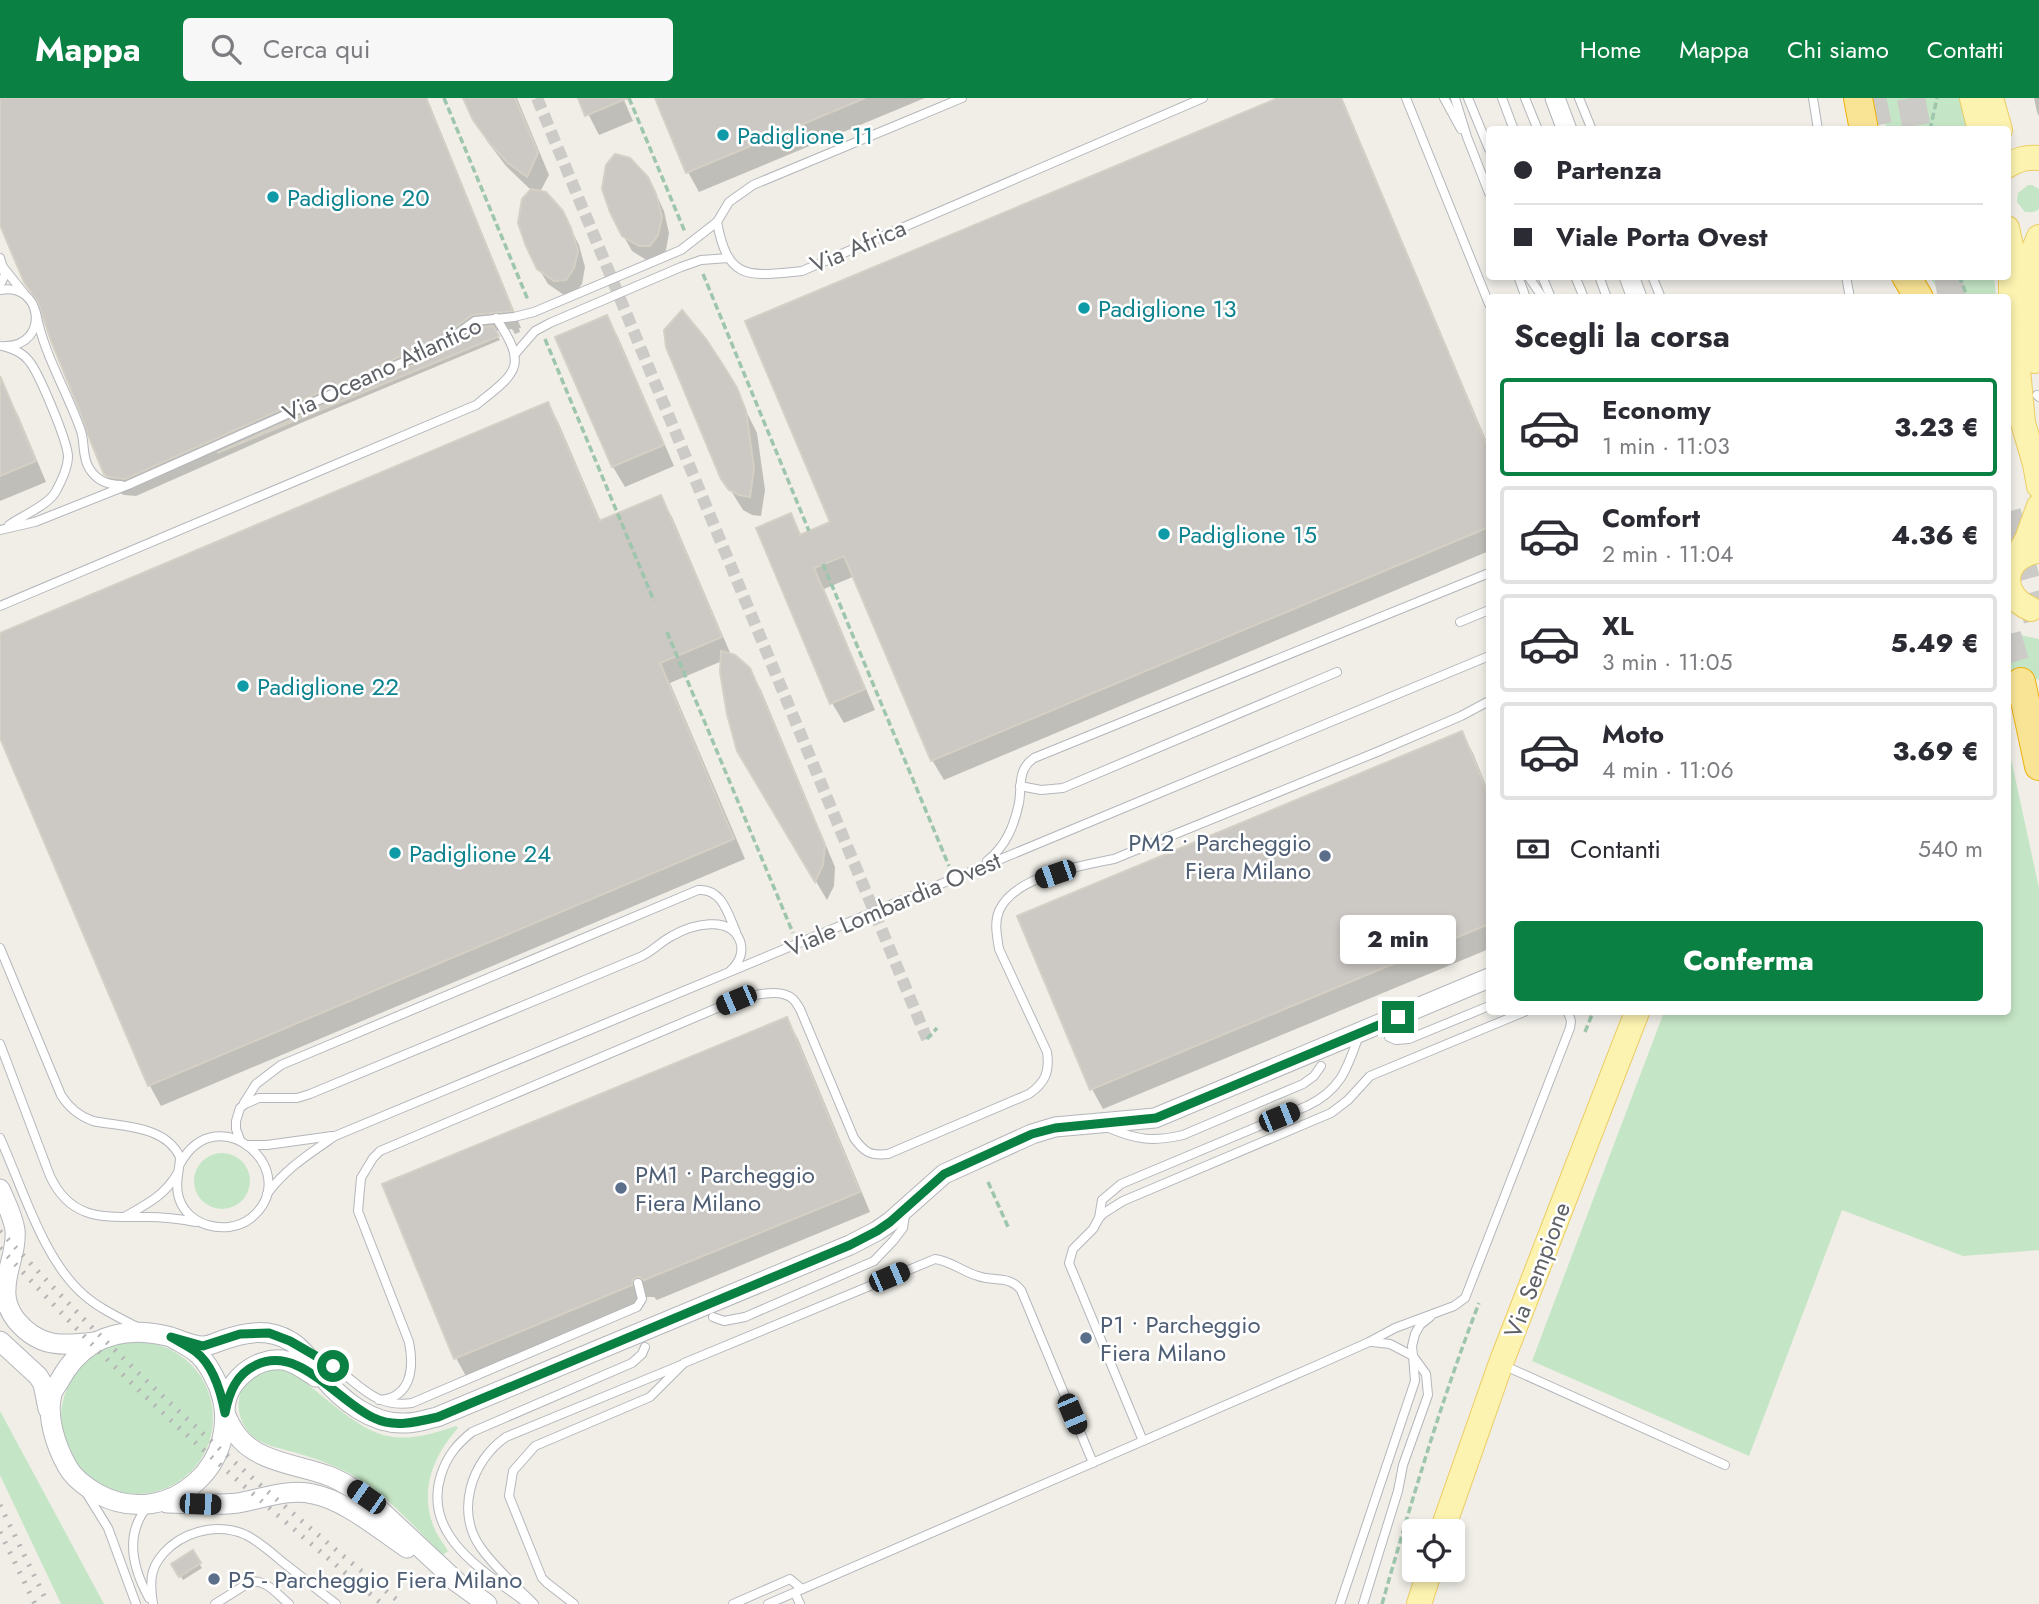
<!DOCTYPE html>
<html lang="it">
<head>
<meta charset="utf-8">
<style>
	body { margin:0; font-family:Jost,sans-serif; background:#f7f7f7; color:#2b2b33; height:100vh; display:flex; flex-direction:column; font-size:26px; white-space:nowrap }
	* { box-sizing:border-box; margin:0 }
	p { font-size:23px; color:#7c7c81 }
	.icon { flex:none; width:38px; height:38px; fill:none; stroke:currentColor; stroke-width:2; stroke-linecap:round; stroke-linejoin:round }
	.map { position:relative; flex:1; overflow:hidden }
	.side { position:absolute; left:1486px; top:196px; width:525px; height:721px; display:flex; flex-direction:column; background:#fff; border-radius:7px; box-shadow:0 4px 10px #0003 }
	.side>* { flex:none }
	.hud { position:absolute; left:1486px; top:28px; width:525px; height:154px; border-radius:7px; box-shadow:0 4px 10px #0003; display:grid; align-content:center; height:154px; padding:0 28px; background:#fff }
	.buttons { position:absolute; left:1402px; top:1421px; display:grid; gap:14px }
	.buttons a { display:grid; place-items:center; width:63px; height:63px; border-radius:7px; background:#fff; box-shadow:0 4px 10px #0003; font-size:35px }
	.end { position:absolute; width:32px; height:32px; margin:-16px; border:9px solid #0b8043; background:#fff; box-shadow:0 0 0 4px #fff }
	.from { border-radius:50% }
	.bubble { position:absolute; height:49px; border-radius:7px; background:#fff; box-shadow:0 4px 10px #0003; font-size:23px; font-weight:800; line-height:49px; text-align:center }
	.car { position:absolute; width:21px; height:42px; margin:-21px -10px; border-radius:9px; box-shadow:0 0 5px 2px #0007; background:linear-gradient(#222 24%,#8ab4d8 0 40%,#222 0 76%,#8ab4d8 0 86%,#222 0) }
	.hud b { display:flex; align-items:center; gap:24px; height:66px; font-size:26px }
	.hud b+b { border-top:2px solid #e1e1e2 }
	.hud i { width:18px; height:18px; background:#2b2b33 }
	ul { padding:0; list-style:none }
	li { display:flex; align-items:center; gap:21px; height:98px; margin:0 14px 10px; padding:0 14px; border:4px solid #e1e1e2; border-radius:7px }
	li div { flex:1 }
	li b { display:block; font-size:26px }
	li em { font-style:normal; font-weight:800 }
	li.active { border-color:#0b8043 }
	li>.icon { width:63px; height:63px; stroke-width:1.5 }
	h2 { padding:0 28px; font-size:32px; line-height:84px }
	.pay { display:flex; align-items:center; gap:18px; height:77px; padding:0 28px; font-size:26px }
	.pay p { margin-inline-start:auto }
	.action { display:flex; gap:14px; margin-top:auto; padding:14px 28px }
	.action a { flex:1; height:80px; border-radius:7px; background:#0b8043; color:#fff; font-size:28px; font-weight:800; line-height:80px; text-align:center }
	header { display:flex; align-items:center; gap:42px; box-sizing:border-box; height:98px; padding:0 35px; background:#0b8043; color:#fff }
	header strong { font-size:33px }
	nav { display:flex; gap:38px; margin-inline-start:auto; font-size:24px }
	.search { width:490px; height:63px; background:#f7f7f7; display:flex; align-items:center; gap:18px; box-sizing:border-box; padding:0 24px; border-radius:7px; color:#7c7c81; font-size:26px }
	.map>svg:first-child { display:block }
	.green { fill:#c5e6c6 }
	.shadow { fill:#0003 }
	.building { fill:#ccc8c4; stroke:#d4d0c5; stroke-width:2 }
	.lines { fill:none; stroke-linecap:round; stroke-linejoin:round }
	.pedestrian-tunnel { stroke:#cccbc7; stroke-width:12; stroke-dasharray:12 6; stroke-linecap:butt }
	.motorway-tunnel { stroke:#cccbc7; stroke-width:28; stroke-dasharray:28 14; stroke-linecap:butt }
	.service-casing { stroke:#b4b6bb; stroke-width:10 }
	.tertiary-casing { stroke:#b4b6bb; stroke-width:21 }
	.primary-casing { stroke:#eccd63; stroke-width:26 }
	.motorway-casing { stroke:#eeb109; stroke-width:30 }
	.path { stroke:#9ec6ac; stroke-width:3.5; stroke-dasharray:7 3.5; stroke-linecap:butt }
	.service { stroke:#fff; stroke-width:8 }
	.tertiary { stroke:#fff; stroke-width:19 }
	.primary { stroke:#fcf3b0; stroke-width:24 }
	.motorway { stroke:#f9e495; stroke-width:28 }
	.rail { stroke:#b5b5b6; stroke-width:5; stroke-dasharray:2 9; stroke-linecap:butt }
	.route { stroke:#0b8043; stroke-width:9 }
	.culture-dot { fill:#0f9aa8; stroke:#fff; stroke-width:2.5 }
	.service-dot { fill:#5c6f8a; stroke:#fff; stroke-width:2.5 }
	.labels { text-anchor:middle; dominant-baseline:central; stroke-width:5; stroke-linejoin:round; paint-order:stroke }
	.culture-label { font-size:24px; fill:#0d838f; stroke:#fff; text-anchor:start }
	.street-label { font-size:24px; fill:#5e6166; stroke:#fff }
	.service-label { font-size:24px; fill:#4e5e75; stroke:#fff; text-anchor:start }
</style>
</head>
<body>
<header>
<strong>Mappa</strong>
<div class="search"><svg class="icon" aria-label="search" viewBox="0 0 24 24"><circle cx="10" cy="10" r="6"/><path d="M15 15l6 6"/></svg>Cerca qui</div>
<nav><a>Home</a><a>Mappa</a><a>Chi siamo</a><a>Contatti</a></nav>
</header>
<div class="map">
<svg width="2039" height="1506" viewBox="0 0 2039 1506">
	<rect width="100%" height="100%" fill="#f0eee7"/>
	<!-- green -->
	<g class="green">
		<path d="M1880 0H1961L1967 31H1886Z"/>
		<path d="M2028 87H2032L2039 91V111L2034 114H2025L2017 104 2018 95Z"/>
		<path d="M1929 179H1994L1996 199H1945Z"/>
		<path d="M2011 535 2039 541V581L2007 587V536Z"/>
		<path d="M2007 642 2039 790V1152L1963 1158 1842 1112 1749 1358 1532 1263 1664 914H2007Z"/>
		<circle cx="222" cy="1083" r="28"/>
		<circle cx="137" cy="1320" r="76"/>
		<path d="M276 1270C298 1276 305 1284 322 1298 373 1339 391 1351 456 1328L458 1330C432 1359 418 1396 436 1434 439 1440 444 1446 448 1453L443 1457C419 1434 396 1407 368 1387 349 1373 324 1363 300 1356 285 1351 267 1349 255 1340 243 1331 237 1316 239 1302 241 1281 258 1274 276 1270Z"/>
		<path d="M0 1313 104 1506H61L0 1377Z"/>
	</g>
	<!-- shadow -->
	<g class="shadow">
		<path d="M0 0H427L521 230H519L520 234 515 236 512 231 494 233 500 242 301 325 136 398 124 397 116 393 105 375 42 211 25 184 0 123Z"/>
		<path d="M465 0H517L549 77 540 94 562 114 579 147 585 169 582 186 574 196 564 197 548 186 539 171 532 93 506 68 487 43Z"/>
		<path d="M580 0H623L633 23 599 37Z"/>
		<path d="M657 0H925L699 94 688 74Z"/>
		<path d="M1283 0H1342L1489 349V453L944 682 932 662 855 478 824 491 875 612 844 625 832 605 758 430 790 417 802 438 832 425Z"/>
		<path d="M2034 0H2039V18L2037 14Z"/>
		<path d="M656 96 664 113 669 135 666 152 659 162 648 163 632 153 623 137Z"/>
		<path d="M607 219 618 239 674 368 625 389 613 369 558 240Z"/>
		<path d="M735 291 757 335 765 392 761 418 752 417 743 412 723 380Z"/>
		<path d="M6 297 18 317 46 384 0 403V299Z"/>
		<path d="M548 306 559 326 601 424 660 399 672 419 731 557 749 571 761 592 835 769 834 788 827 802 739 653 722 563 670 585 745 761 161 1008 150 988 0 636V537Z"/>
		<path d="M1461 635 1473 655 1489 695V851L1103 1011 1092 991 1020 819Z"/>
		<path d="M786 921 798 941 870 1114 657 1202 654 1199H647L643 1203 467 1280 456 1260Z"/>
		<path d="M192 1455 202 1470 183 1482 174 1466Z"/>
	</g>
	<!-- building -->
	<g class="building">
		<path d="M0 0H426L513 213 472 217 439 241 125 381 109 379 104 376 90 342 81 316 51 243 38 204 24 184 0 127Z"/>
		<path d="M463 0H515L538 55 527 79 508 65 492 48 473 22Z"/>
		<path d="M578 0H628L585 18Z"/>
		<path d="M655 0H865L686 75Z"/>
		<path d="M1278 0H1341L1489 352V429L931 663 844 458 814 470 865 591 830 606 756 430 791 415 800 437 830 424 745 223Z"/>
		<path d="M615 56 630 60 648 79 656 96 662 119 658 137 650 148H639L622 138 610 114 602 91 606 67Z"/>
		<path d="M531 91 546 94 563 113 571 130 578 153 574 170 566 182 554 183 537 171 526 148 518 125 522 101Z"/>
		<path d="M682 212 706 241 723 267 737 290 746 313 754 370 750 399 739 397 729 392 721 381 666 249 664 232Z"/>
		<path d="M607 217 664 347 612 369 555 239Z"/>
		<path d="M493 228 499 238 217 355 445 253 477 229Z"/>
		<path d="M0 278 36 363 0 378Z"/>
		<path d="M548 304 599 423 661 397 722 539 660 565 734 741 148 988 0 640V535Z"/>
		<path d="M721 553 735 557 750 570 825 747 823 767 815 784 737 653 727 616 720 574Z"/>
		<path d="M1462 633 1489 698V826L1090 992 1017 818Z"/>
		<path d="M787 919 860 1094 644 1182 640 1179H636L632 1183V1187L454 1261 382 1086Z"/>
		<path d="M193 1452 201 1465 179 1479 171 1466Z"/>
	</g>
	<g class="lines">
		<!-- pedestrian-tunnel -->
		<path class="pedestrian-tunnel" d="M537 0 927 941"/>
		<!-- motorway-tunnel -->
		<g class="motorway-tunnel">
			<path d="M1872 0 1879 32"/>
			<path d="M1911 0 1917 32"/>
			<path d="M1948 178 1952 200"/>
			<path d="M2007 414 2039 527"/>
			<path d="M2007 537 2021 584"/>
		</g>
		<!-- service casing -->
		<g class="service-casing">
			<g id="service">
				<path d="M1406 0 1489 206"/>
				<path d="M1444 0 1461 31"/>
				<path d="M1455 0 1467 39 1489 95"/>
				<path d="M1468 0 1489 51"/>
				<path d="M1502 0 1514 32"/>
				<path d="M1525 0 1538 32"/>
				<path d="M1579 0 1592 32"/>
				<path d="M1813 0 1818 32"/>
				<path d="M717 124C728 184 749 178 802 173L1203 0"/>
				<path d="M0 160 5 177 0 187"/>
				<path d="M3 169 23 194"/>
				<path d="M1518 178 1526 200"/>
				<path d="M1528 178 1543 200"/>
				<path d="M1542 178 1551 200"/>
				<path d="M1575 178 1584 200"/>
				<path d="M1599 178 1607 200"/>
				<path d="M1652 178 1661 200"/>
				<path d="M1846 178 1850 200"/>
				<path d="M0 192C43 184 50 247 6 248"/>
				<path d="M36 215C44 257 67 293 81 333 85 345 82 359 89 370 96 382 108 387 121 387"/>
				<path d="M2 248C13 251 22 254 29 263 39 275 67 342 68 358 68 370 62 382 56 393 50 406 22 418 9 427"/>
				<path d="M515 256 535 233 550 225 681 169 701 162 729 160"/>
				<path d="M2037 297 2039 299"/>
				<path d="M0 432 35 424 128 387 442 247 475 223 514 219 534 214 681 152 717 124 729 104 753 87 962 0"/>
				<path d="M0 508 476 307C518 274 528 268 496 220"/>
				<path d="M1460 524 1489 512"/>
				<path d="M1020 688 1041 692 1063 690 1337 574"/>
				<path d="M987 763C1006 748 1014 728 1019 705 1022 687 1017 672 1034 660L1489 475"/>
				<path d="M0 850 61 997C69 1010 79 1018 93 1023 122 1029 165 1027 180 1059 180 1071 175 1083 178 1096 184 1128 227 1139 251 1120 306 1075 218 996 180 1066"/>
				<path d="M1389 939 1396 942 1409 941 1489 908"/>
				<path d="M0 946 50 1078C71 1123 104 1119 147 1119 164 1119 180 1121 196 1124"/>
				<path d="M244 1005 256 986 281 967 698 792C722 790 728 816 736 834"/>
				<path d="M1109 1030C1137 1042 1153 1044 1183 1037L1303 986 1314 978 1321 968"/>
				<path d="M0 1040C22 1088 43 1162 84 1197 100 1211 120 1220 139 1230"/>
				<path d="M240 1042 236 1031V1023L240 1010 245 1006 259 1000H297L310 996 640 859C652 854 660 844 672 838 691 827 730 816 740 843 744 854 739 865 731 872"/>
				<path d="M249 1047H267L332 1038"/>
				<path d="M267 1096C285 1071 309 1056 335 1038L1489 558"/>
				<path d="M126 1118C147 1106 165 1097 177 1076"/>
				<path d="M1099 1120 1102 1102 1121 1086 1307 1008C1341 992 1347 971 1359 937"/>
				<path d="M713 1219 724 1223 745 1219 874 1163 893 1143 903 1130 905 1117"/>
				<path d="M313 1257C319 1260 326 1264 333 1268 361 1287 374 1310 412 1305L637 1209 642 1201 638 1185"/>
				<path d="M1503 1267 1725 1367"/>
				<path d="M379 1302C412 1300 414 1269 409 1244L358 1113 361 1080 373 1060 380 1053 736 902C750 898 780 889 793 901 796 904 798 908 800 911L854 1040C864 1054 870 1058 888 1056L1029 996C1045 985 1050 974 1047 954L999 851C997 838 994 825 999 813 1014 778 1080 768 1114 761L1377 654 1461 618 1489 603"/>
				<path d="M1143 1343 1069 1165 1073 1151 1093 1131 1099 1120 1104 1115 1123 1103 1331 1015 1348 1002 1370 978 1524 914"/>
				<path d="M87 1396 108 1430 136 1506"/>
				<path d="M148 1408C124 1436 133 1471 149 1500"/>
				<path d="M795 1495 800 1506"/>
				<path d="M153 1506C149 1481 150 1466 171 1448 192 1431 221 1426 246 1437 260 1444 273 1456 285 1466 302 1479 319 1493 336 1506"/>
				<path d="M215 1506 250 1484C265 1480 278 1497 289 1506"/>
				<path d="M528 1506C487 1475 421 1439 441 1377 447 1358 457 1346 472 1334L632 1265 642 1256 645 1249"/>
				<path d="M534 1506C516 1488 496 1471 481 1450 455 1414 471 1363 506 1339L681 1267"/>
				<path d="M574 1506 547 1485 542 1480 509 1398 513 1373 535 1348 650 1299 684 1265 935 1161C951 1163 963 1174 978 1178 994 1184 1009 1177 1021 1192L1093 1365"/>
				<path d="M733 1506 790 1481 802 1491"/>
				<path d="M768 1506 1313 1269 1369 1244 1395 1230 1454 1208 1465 1200 1467 1195 1570 930 1571 923 1568 914"/>
				<path d="M1340 1506 1415 1283 1413 1258 1390 1246 1372 1244"/>
				<path d="M1363 1506 1398 1393 1403 1367 1428 1297 1426 1276 1413 1258 1412 1248 1415 1236 1420 1227 1430 1219"/>
			</g>
		</g>
		<!-- tertiary casing -->
		<g class="tertiary-casing">
			<g id="tertiary">
				<path d="M1555 0 1567 32"/>
				<path d="M1629 178 1637 200"/>
				<path d="M0 1091C6 1105 13 1118 15 1132 17 1153 6 1171 6 1191 5 1202 9 1213 16 1222 39 1250 62 1248 95 1244"/>
				<path d="M171 1239C179 1244 191 1249 198 1256 207 1264 213 1276 218 1287 248 1362 170 1434 98 1396 86 1389 73 1379 67 1368 56 1348 46 1319 52 1296 53 1292 57 1287 60 1282 83 1240 121 1227 167 1238 179 1241 191 1248 203 1248 210 1248 217 1244 223 1242 246 1234 268 1230 290 1243 303 1250 312 1266 322 1278 342 1303 373 1327 406 1325 417 1325 427 1321 437 1319L850 1147 877 1133 890 1124 944 1076 1032 1036 1055 1029 1155 1020 1489 880"/>
				<path d="M0 1243 38 1278 43 1286 48 1311"/>
				<path d="M316 1279C306 1273 295 1264 283 1262 255 1259 225 1284 225 1313 226 1320 233 1332 237 1337 256 1364 300 1367 329 1378 342 1383 354 1391 366 1399L456 1483"/>
				<path d="M167 1405C190 1405 214 1408 238 1405 261 1401 289 1390 313 1396 345 1402 380 1432 407 1450"/>
				<path d="M447 1477 487 1506"/>
			</g>
		</g>
		<!-- primary casing -->
		<g class="primary-casing">
			<g id="primary">
				<path d="M1972 0 1980 32"/>
				<path d="M1991 0 2000 32"/>
				<path d="M2007 68C2018 61 2026 59 2039 60"/>
				<path d="M2007 130 2011 148V197L2023 325 2035 366 2039 388"/>
				<path d="M2034 263 2028 165 2039 139"/>
				<path d="M2013 466 2027 441 2039 408"/>
				<path d="M2031 511C1997 497 2002 457 2039 453"/>
				<path d="M1442 1433 1501 1265 1637 914"/>
				<path d="M1419 1506 1430 1472"/>
			</g>
		</g>
		<!-- motorway casing -->
		<g class="motorway-casing">
			<g id="motorway">
				<path d="M1858 0 1864 32"/>
				<path d="M1906 178 1919 200"/>
				<path d="M2021 584 2039 668"/>
			</g>
		</g>
		<!-- path -->
		<g class="path">
			<path d="M444 0 528 202"/>
			<path d="M629 0 685 134"/>
			<path d="M1930 32 1937 0"/>
			<path d="M703 176 809 433"/>
			<path d="M1959 178 1968 200"/>
			<path d="M545 241 654 503"/>
			<path d="M2007 377 2008 355"/>
			<path d="M823 466 949 768"/>
			<path d="M667 534 793 835"/>
			<path d="M1585 934 1593 914"/>
			<path d="M927 941 937 930"/>
			<path d="M988 1084 1009 1131"/>
			<path d="M1382 1506C1411 1405 1441 1303 1479 1205"/>
		</g>
		<!-- service -->
		<use href="#service" class="service"/>
		<!-- tertiary -->
		<use href="#tertiary" class="tertiary"/>
		<!-- primary -->
		<use href="#primary" class="primary"/>
		<!-- motorway -->
		<use href="#motorway" class="motorway"/>
		<!-- rail -->
		<g class="rail">
			<path d="M0 1133C40 1175 80 1219 122 1259 211 1346 305 1428 402 1506"/>
			<path d="M0 1150C37 1189 73 1228 111 1265 197 1350 290 1428 382 1506"/>
			<path d="M0 1407 48 1506"/>
			<path d="M0 1434 35 1506"/>
		</g>
	</g>
	<g class="lines">
		<!-- route -->
		<path class="route" d="M333 1268 290 1243 269 1235 240 1236 203 1248 171 1239C179 1244 188 1248 196 1254 214 1268 221 1294 225 1315 229 1295 236 1276 256 1267 299 1246 338 1304 374 1320 394 1330 417 1324 438 1319L850 1147 877 1133 890 1124 944 1076 1032 1036 1055 1030 1156 1020 1398 919"/>
	</g>
	<!-- markers -->
	<g class="culture-dot">
		<circle cx="723" cy="37" r="7"/>
		<circle cx="273" cy="99" r="7"/>
		<circle cx="1084" cy="210" r="7"/>
		<circle cx="1164" cy="436" r="7"/>
		<circle cx="243" cy="588" r="7"/>
		<circle cx="395" cy="755" r="7"/>
	</g>
	<g class="service-dot">
		<circle cx="1325" cy="758" r="7"/>
		<circle cx="621" cy="1090" r="7"/>
		<circle cx="1086" cy="1240" r="7"/>
		<circle cx="214" cy="1481" r="7"/>
	</g>
	<g class="labels">
		<!-- culture labels -->
		<g class="culture-label">
			<text x="737" y="37">Padiglione 11</text>
			<text x="287" y="99">Padiglione 20</text>
			<text x="1098" y="210">Padiglione 13</text>
			<text x="1178" y="436">Padiglione 15</text>
			<text x="257" y="588">Padiglione 22</text>
			<text x="409" y="755">Padiglione 24</text>
		</g>
		<!-- street labels -->
		<g class="street-label">
			<text transform="translate(858 148) rotate(-23)">Via Africa</text>
			<text transform="translate(382 271) rotate(-25)">Via Oceano Atlantico</text>
			<text transform="translate(893 806) rotate(-23)">Viale Lombardia Ovest</text>
			<text transform="translate(1537 1172) rotate(-69)">Via Sempione</text>
		</g>
		<!-- service labels -->
		<g class="service-label">
			<text x="1311" y="744" text-anchor="end">PM2 • Parcheggio<tspan x="1311" dy="28">Fiera Milano</tspan></text>
			<text x="635" y="1076">PM1 • Parcheggio<tspan x="635" dy="28">Fiera Milano</tspan></text>
			<text x="1100" y="1226">P1 • Parcheggio<tspan x="1100" dy="28">Fiera Milano</tspan></text>
			<text x="228" y="1481">P5 - Parcheggio Fiera Milano</text>
		</g>
	</g>
</svg>
<div class="buttons">
<a><svg class="icon" aria-label="locate" viewBox="0 0 24 24"><circle cx="12" cy="12" r="6"/><path d="M12 2v4M12 18v4M2 12h4M18 12h4"/></svg></a>
</div>
<i class="end from" style="left:333px;top:1268px"></i>
<i class="end" style="left:1398px;top:919px"></i>
<div class="bubble" style="left:1340px;top:817px;width:116px">2 min</div>
<i class="car" style="left:1055px;top:776px;rotate:251deg"></i>
<i class="car" style="left:736px;top:902px;rotate:247deg"></i>
<i class="car" style="left:1279px;top:1019px;rotate:68deg"></i>
<i class="car" style="left:889px;top:1179px;rotate:67deg"></i>
<i class="car" style="left:1072px;top:1316px;rotate:157deg"></i>
<i class="car" style="left:366px;top:1399px;rotate:305deg"></i>
<i class="car" style="left:200px;top:1406px;rotate:92deg"></i>
<div class="hud">
<b><i class="from"></i>Partenza</b>
<b><i></i>Viale Porta Ovest</b>
</div>
<section class="side">
<h2>Scegli la corsa</h2>
<ul>
<li class="active"><svg class="icon" aria-label="car" viewBox="0 0 24 24"><path d="M5 17H2v-5l4-1 3-4h7l3 4 3 1v5h-3M9 17h6M6 11h13"/><circle cx="7" cy="17" r="2"/><circle cx="17" cy="17" r="2"/></svg><div><b>Economy</b><p>1 min · 11:03</p></div><em>3.23 €</em></li>
<li><svg class="icon" aria-label="car" viewBox="0 0 24 24"><path d="M5 17H2v-5l4-1 3-4h7l3 4 3 1v5h-3M9 17h6M6 11h13"/><circle cx="7" cy="17" r="2"/><circle cx="17" cy="17" r="2"/></svg><div><b>Comfort</b><p>2 min · 11:04</p></div><em>4.36 €</em></li>
<li><svg class="icon" aria-label="car" viewBox="0 0 24 24"><path d="M5 17H2v-5l4-1 3-4h7l3 4 3 1v5h-3M9 17h6M6 11h13"/><circle cx="7" cy="17" r="2"/><circle cx="17" cy="17" r="2"/></svg><div><b>XL</b><p>3 min · 11:05</p></div><em>5.49 €</em></li>
<li><svg class="icon" aria-label="car" viewBox="0 0 24 24"><path d="M5 17H2v-5l4-1 3-4h7l3 4 3 1v5h-3M9 17h6M6 11h13"/><circle cx="7" cy="17" r="2"/><circle cx="17" cy="17" r="2"/></svg><div><b>Moto</b><p>4 min · 11:06</p></div><em>3.69 €</em></li>
</ul>
<div class="pay"><svg class="icon" aria-label="cash" viewBox="0 0 24 24"><path d="M3 7h18v10H3z"/><circle cx="12" cy="12" r="2"/></svg>Contanti<p>540 m</p></div>
<div class="action"><a>Conferma</a></div>
</section>
</div>
</body>
</html>
